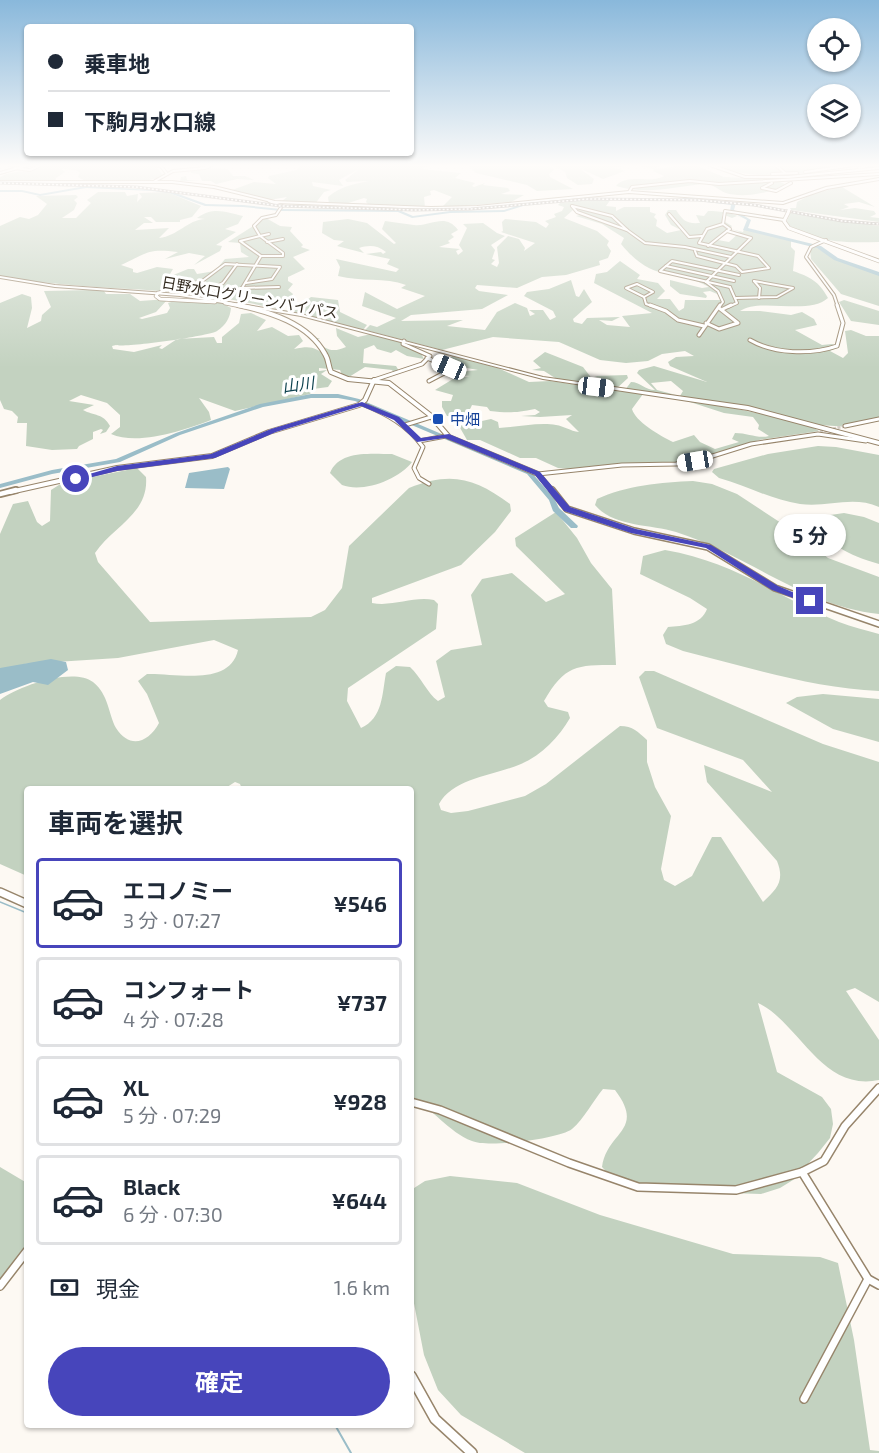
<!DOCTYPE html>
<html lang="ja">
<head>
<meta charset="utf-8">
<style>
	body { margin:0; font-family:"Exo 2","Noto Sans JP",sans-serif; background:#f6f6f7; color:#1f2937; height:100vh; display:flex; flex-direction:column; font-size:22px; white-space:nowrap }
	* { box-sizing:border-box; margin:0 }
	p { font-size:20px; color:#747a83 }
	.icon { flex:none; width:33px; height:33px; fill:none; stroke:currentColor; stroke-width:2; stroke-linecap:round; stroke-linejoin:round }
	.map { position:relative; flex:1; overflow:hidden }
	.details { position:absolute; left:24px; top:786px; width:390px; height:642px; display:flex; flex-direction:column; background:#fff; border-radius:6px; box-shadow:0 2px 4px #0004 }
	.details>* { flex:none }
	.guide { position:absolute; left:24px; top:24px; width:390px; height:132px; border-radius:6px; box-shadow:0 2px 4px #0004; display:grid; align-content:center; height:132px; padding:0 24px; background:#fff }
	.tools { position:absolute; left:807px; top:18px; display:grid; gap:12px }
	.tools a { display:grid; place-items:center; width:54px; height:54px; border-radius:50%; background:#fff; box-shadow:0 2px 4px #0004; font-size:30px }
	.end { position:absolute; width:27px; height:27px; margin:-14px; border:8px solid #4745bb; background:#fff; box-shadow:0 0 0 3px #fff }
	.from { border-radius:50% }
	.bubble { position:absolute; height:42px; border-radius:21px; background:#fff; box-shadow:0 2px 4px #0004; font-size:20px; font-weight:700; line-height:42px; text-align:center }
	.car { position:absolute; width:18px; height:36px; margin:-18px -9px; border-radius:8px; box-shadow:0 0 4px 2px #0007; background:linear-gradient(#fff 24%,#345 0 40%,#fff 0 76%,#345 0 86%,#fff 0) }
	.guide b { display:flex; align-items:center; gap:21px; height:57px; font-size:22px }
	.guide b+b { border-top:2px solid #e0e1e3 }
	.guide i { width:15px; height:15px; background:#1f2937 }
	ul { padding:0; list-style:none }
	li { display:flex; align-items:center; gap:18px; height:90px; margin:0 12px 9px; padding:0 12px; border:3px solid #e0e1e3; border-radius:6px }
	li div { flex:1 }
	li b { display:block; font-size:22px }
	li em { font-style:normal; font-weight:700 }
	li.current { border-color:#4745bb }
	li>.icon { width:54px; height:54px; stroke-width:1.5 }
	h2 { padding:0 24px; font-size:27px; line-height:72px }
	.pay { display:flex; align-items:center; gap:15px; height:66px; padding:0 24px; font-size:22px }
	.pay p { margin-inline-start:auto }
	.button { display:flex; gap:12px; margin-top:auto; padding:12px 24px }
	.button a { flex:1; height:69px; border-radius:36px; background:#4745bb; color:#fff; font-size:24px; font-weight:700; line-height:69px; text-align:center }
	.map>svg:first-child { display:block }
	.green { fill:#c3d2c0; fill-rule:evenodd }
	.water { fill:#9abdc8 }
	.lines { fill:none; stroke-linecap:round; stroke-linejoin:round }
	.stream-far1 { stroke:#9abdc8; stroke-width:1.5 }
	.stream { stroke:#9abdc8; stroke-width:2 }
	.river { fill:#9abdc8; fill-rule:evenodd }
	.minor-tunnel { stroke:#d5d0c9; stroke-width:3; stroke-dasharray:3 1.5; stroke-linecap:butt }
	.minor-far2-casing { stroke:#97856b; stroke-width:4 }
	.minor-far1-casing { stroke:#97856b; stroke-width:5 }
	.minor-casing { stroke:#97856b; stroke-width:10 }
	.tertiary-far2-casing { stroke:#97856b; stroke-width:4.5 }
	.tertiary-far1-casing { stroke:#97856b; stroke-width:6 }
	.tertiary-casing { stroke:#97856b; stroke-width:8 }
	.secondary-far4-casing { stroke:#97856b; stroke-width:4.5 }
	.secondary-far3-casing { stroke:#97856b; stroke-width:6 }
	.secondary-far2-casing { stroke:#97856b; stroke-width:8 }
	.secondary-far1-casing { stroke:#97856b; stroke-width:10 }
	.secondary-casing { stroke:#97856b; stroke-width:12 }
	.trunk-casing { stroke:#97856b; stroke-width:2 }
	.minor-far2 { stroke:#fff; stroke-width:2 }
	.minor-far1 { stroke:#fff; stroke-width:3 }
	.minor { stroke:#fff; stroke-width:7 }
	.tertiary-far2 { stroke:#fff; stroke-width:3 }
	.tertiary-far1 { stroke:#fff; stroke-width:4 }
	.tertiary { stroke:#fff; stroke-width:4.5 }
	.secondary-far4 { stroke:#fff; stroke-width:3 }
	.secondary-far3 { stroke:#fff; stroke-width:4 }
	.secondary-far2 { stroke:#fff; stroke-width:5 }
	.secondary-far1 { stroke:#fff; stroke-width:7 }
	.secondary { stroke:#fff; stroke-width:9 }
	.trunk { fill:#fff; fill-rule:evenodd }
	.rail-casing { stroke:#9c968d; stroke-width:3 }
	.rail { stroke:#fff; stroke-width:1.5; stroke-dasharray:2; stroke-linecap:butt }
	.tertiary-bridge-casing { stroke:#97856b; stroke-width:4.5; stroke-linecap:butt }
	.tertiary-bridge { stroke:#fff; stroke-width:3 }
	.route { fill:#4745bb }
	.transit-dot { fill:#1a4fb4; stroke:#fff; stroke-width:2 }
	.labels { text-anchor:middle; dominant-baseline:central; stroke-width:6; stroke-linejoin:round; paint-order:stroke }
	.far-street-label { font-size:15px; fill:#352d22; stroke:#fff }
	.far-transit-label { font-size:15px; fill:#164399; stroke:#fff; text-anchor:start }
	.far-water-label { font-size:16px; font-style:italic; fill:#0e424f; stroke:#fff }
</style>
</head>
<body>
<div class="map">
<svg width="879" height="1453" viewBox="0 0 879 1453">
	<rect width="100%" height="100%" fill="#fdf9f3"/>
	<!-- green -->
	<g class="green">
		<path d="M45 164H148L157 167 163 176C150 183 89 187 78 177L80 173 76 170 62 169 65 172 56 178 55 183 0 180V177C14 169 31 174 45 164Z"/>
		<path d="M303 164H434L422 169 461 173 455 178 475 183 472 186 474 187 485 183 483 185 508 188 510 191 501 194 524 195 511 202 441 208 452 197 434 190 430 191 431 195 424 197 425 207 369 205 366 202 367 199 364 198 342 205 329 204 328 197C341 186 354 184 369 181L347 182 345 180 359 169 339 180 343 186 312 182 313 186 331 190 324 192 315 204 281 202 287 197 269 200 232 190 254 182 276 184 268 178 269 176 296 170Z"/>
		<path d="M466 164H545L555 169 549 174 550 177 573 189 537 191 527 185 476 173Z"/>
		<path d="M550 164H618L625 168 613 167 625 171 603 179 579 168 594 179 592 184 578 185 567 178 565 172Z"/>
		<path d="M629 164H663L655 169 692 164 724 177 775 180 785 184C771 194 741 198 726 193 718 190 713 183 704 184 673 187 647 195 616 186 627 173 650 184 664 176L653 171 654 169Z"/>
		<path d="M714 164H853C812 173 754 184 714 164Z"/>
		<path d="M207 168 228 169 233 176H245L254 180 237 179 216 184 211 181H180L181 177 186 176 187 180 202 181 199 174 191 173V170Z"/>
		<path d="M842 187 875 207 859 202 844 204 849 207 840 210 855 208 874 211 876 214 870 217 879 218V222L791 210 790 208H796L797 202 814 193Z"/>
		<path d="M98 192H125L127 196 138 194 137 202 142 197 139 193 167 192 201 206 192 217 180 220V222H156L151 217H144L153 223H144L135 230 169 228 159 238C178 236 187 220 205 219L197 218C213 206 226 212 243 216L238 224 225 229 236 232 216 245 222 246 220 251 194 265 205 256 189 253 165 259 178 252C147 248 148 253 121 265L133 269V272L137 273 157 267 173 269 170 274 171 276 188 269H194L197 274 215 271 225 259 249 257 241 252 240 243 228 242 266 218 280 226 292 227 290 231 303 245 301 247 310 250 293 257 305 269 288 277V281L293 284 288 290 293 294 288 301 273 307 291 312 311 297 338 300 340 312 367 325 363 330C297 313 228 295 160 291 106 287 53 286 0 276V226L20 217 29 219 38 215 47 204 36 196 76 195 78 197 74 200 77 203 74 210 62 218H76L91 203 87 200Z"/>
		<path d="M598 199H611L606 206 616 207V211L624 207H650V212L656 214 654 217 657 220 656 226 667 233 681 230 671 225 665 215 668 210H676C683 220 685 224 700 223L696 215 704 216 708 211C722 211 732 213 745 219L737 216 732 218 722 214V220L732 226 718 240 729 242 740 232 731 229 743 232 744 229 791 241V247L795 251 793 271C810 277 819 281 828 298 808 316 760 297 740 311H760L791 315 802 312 814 319 817 325 795 330 822 345 832 344 839 347 830 351 843 358 848 353 845 331 851 330 866 336H879V421L849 427 820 425 761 410 680 396 683 391 671 381 651 383 657 390 676 395 625 390 631 382C640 382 645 390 655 390L637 373 639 370 654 366 707 382 670 366 668 362 676 357 694 356 685 351 662 354 648 361 626 363 600 360 559 342 493 337 442 350 365 330 370 325 377 327 396 318 362 306 365 292 397 309 425 296 401 288 406 285C385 277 361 282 338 276L340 267 336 259 396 272 399 269 387 264 390 259 366 254 381 252 383 254 386 252C377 245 369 245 359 248L364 253 337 246 344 241 334 240 322 233 323 222 348 219 367 223 394 244 396 243 382 229 385 221C394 222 404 224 414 225 430 227 445 212 458 230L451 234 454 237 448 241 450 243 439 247 460 249 456 251 458 255 463 251 459 245 467 228 463 224 483 223 497 233 505 236 491 245 495 250 492 259 495 260 491 264 497 267 499 263 497 247 508 236 519 239 525 248 524 251 535 243 501 232 503 231 502 222 505 219 536 222 546 228 549 224 545 221 556 217 554 214 562 211 564 207 558 205 560 203ZM573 210 619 228 580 215 576 216 602 224 624 238 621 244C655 285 671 266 709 287L702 288 670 280V286L680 294 706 298 707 296 703 292 710 291 722 296 723 300H685L684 308 679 311 670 299H657L665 291 658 283 637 279 640 275 620 261 607 272 596 274 594 283 652 313 622 316 630 327 607 325 599 320 612 321 620 317 587 318 582 324 574 322 573 319 592 302 584 289 579 297 576 296 571 280 549 289 527 292 524 296 553 311 556 317 550 320 543 310H529L535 314 530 316 527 308 515 303 497 312 485 330 447 326 463 320 401 321 411 315 482 309 508 295 479 291 475 288 477 285 517 288 542 277 566 275 600 265 599 261 608 258 611 251 607 245 609 241 597 231 564 218Z"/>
		<path d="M790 213 879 226V242C848 243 812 243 786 223Z"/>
		<path d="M814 246 834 258 879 274V306L841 294 811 259 810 249Z"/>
		<path d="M92 290 104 291 106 294H130L140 301 168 299 156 312 139 318 142 319 167 313 170 308 168 303C186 297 215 298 231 308 230 318 226 325 217 331 209 336 125 348 116 345L112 346 113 349 134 352 162 345 159 348 162 349 177 339 214 337 217 343H222V337L239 323 241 314 251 313 266 320 257 331 272 327 288 336 299 335 303 341 294 349C313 345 313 348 329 356L314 338H320L316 340C325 350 333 353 346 347L337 336 336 328 358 337 371 334 397 340 419 350 424 359 407 356 396 350 391 353 377 349 374 345 364 349 363 363 396 366 399 371 394 373 392 370 365 367 349 377 342 375 340 370 319 368V371L327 370 321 374 332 381 328 387 313 389 310 394 235 411 199 398 209 412 211 420C185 430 138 446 111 434L120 427V415L107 403 81 395 69 401 94 405 83 410C94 416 103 413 110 426L106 432 100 434 103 430 101 429 93 432V439L79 446 77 449 52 450 26 446 27 423H17L18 417 12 411 4 409 0 400V303L22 294 31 297 32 308 27 328 41 321 42 315 51 307 44 291Z"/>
		<path d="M844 300 879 311V325L851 321 839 302Z"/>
		<path d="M545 352 583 367 596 384 601 385 607 380 594 376 627 375 628 378 616 389 560 381 544 371 532 370 541 368 533 361Z"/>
		<path d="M452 356 498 368 529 382 550 381 643 394 632 409C635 421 660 436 673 442L694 435 700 442 715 449 739 442 732 439 735 433C748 433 758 439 769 436L758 429 759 425 753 417 724 413 690 402 693 400 805 423 819 431 759 440 700 460 669 464 632 463 579 470 558 468 536 458H520L480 440H467L459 426 491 419 498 422 499 428C516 427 540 422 556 425 564 426 570 431 579 432L566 419 572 415 540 417 521 416 535 415 540 412 535 409C516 413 507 413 490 411L487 407 472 405C467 417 459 417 447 416L442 407V401H451L453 395 435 390 453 379 470 376 459 375 463 372 460 369 463 368 467 371 478 370 467 368 451 358Z"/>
		<path d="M818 446 836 447 879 455V507C852 495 827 508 800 504 771 500 746 485 719 478L712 472 714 469 768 454Z"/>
		<path d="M392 454 412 462C398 480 363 493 342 485L330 473C339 450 371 454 392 454Z"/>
		<path d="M137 468 146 477C149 514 113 526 95 553L98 562 150 622 311 617 325 610 342 588 349 546 409 488C451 471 475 478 510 504L511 511 495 532 461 565 372 598V603C393 607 413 596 434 600L438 604 436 629 348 688 347 701 361 728C383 718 382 694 386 673L396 666 410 667C421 677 427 693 438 701L445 697 436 661 451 650 482 645 471 595 482 579 512 573 546 602 565 594 516 546 515 538 556 512 577 538 591 563 612 589 616 665C576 665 565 665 544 701L548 707 568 712 570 718C559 737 542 755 521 764 496 775 453 778 439 804L441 810 451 813 468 811 525 796 546 784 620 726C633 726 638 732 647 740V762L655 787 671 816 661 869 664 880 675 886 692 876 712 837H721L763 902C777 889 785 881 777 861L707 782 704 765 772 792 743 760 657 728 639 677 645 671H654L823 744 879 762V1002L855 988 846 991 879 1040V1080C821 1092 800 1023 758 1003L777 1072 822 1097 831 1109 833 1124 830 1138 818 1153 793 1180 780 1188 761 1194 636 1190 615 1181 602 1167C607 1131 646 1131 615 1090L603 1089C593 1101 584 1119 572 1129 559 1139 487 1148 472 1141 448 1132 434 1108 411 1100V789H242L240 784 235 782 224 789H27V876L0 864V700C18 686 73 667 93 682 109 695 108 713 116 728 130 750 149 742 159 723L147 694 138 681 147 674C175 673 230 687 238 650L214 640 118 658 24 664 0 673V534L13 504 28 501 37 522 42 526 50 521 51 490 62 483Z"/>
		<path d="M693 481 712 484 737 494 804 538 828 558 879 577V614C804 606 746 554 676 532 650 524 613 527 595 505L597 499C625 486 662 482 693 481Z"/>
		<path d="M844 513 864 517 879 523V564C847 555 829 545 810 518Z"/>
		<path d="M665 550C735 562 776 596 839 622 852 627 866 630 879 634V691C811 688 748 667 683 651L666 644 663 635 668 627C683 626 701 625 707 609L690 598 640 574 643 556Z"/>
		<path d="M823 694 879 699V742L833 729 786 703 797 697Z"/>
		<path d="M0 1167 27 1183V1247L0 1280Z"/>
		<path d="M450 1176 517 1183 600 1215 733 1254 820 1257 838 1263 854 1340 870 1450 879 1451V1453H525L461 1415 438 1390 424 1355 411 1288V1190L425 1181Z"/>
	</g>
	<!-- water -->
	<g class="water">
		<path d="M228 467 230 469 224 489 185 488 189 473Z"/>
		<path d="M51 659 66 662 68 670 48 685 33 682 0 694V668Z"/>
	</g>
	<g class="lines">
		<!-- stream-far1 -->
		<path class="stream-far1" d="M0 902 27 913"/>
		<!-- stream -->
		<path class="stream" d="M335 1425 351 1453"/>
		<!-- river -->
		<g class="river">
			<path d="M86 186 170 191 206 204 243 205 281 209 399 210 413 216 450 211 504 210 538 199 542 200 504 212 450 213 412 218 398 212 281 211 243 207 205 206 169 193 152 191 86 188 40 196 22 192H0V190H22L40 194Z"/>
			<path d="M595 194 597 196 567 198 565 197Z"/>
			<path d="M684 197 736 203 734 210 751 220 748 228 821 246 838 258 879 272V276L834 260 817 248 743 230 747 220 730 211 731 205 682 199Z"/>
			<path d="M311 394H338L359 399 531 472 554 498 559 508 578 526 577 528H571L553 511 549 500 527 474 355 401 338 398H311L263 407 180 435 120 462 52 474 0 488V484L52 470 116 459 176 433 260 404Z"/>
		</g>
		<!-- minor-tunnel -->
		<path class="minor-tunnel" d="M820 432 845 426"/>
		<!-- minor-far2 casing -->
		<g class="minor-far2-casing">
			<g id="minor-far2">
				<path d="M151 164 161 166 167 174"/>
				<path d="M707 164 745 177H788L879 168"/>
				<path d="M774 164 785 173"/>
				<path d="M10 165 14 164"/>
				<path d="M15 168 30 170 43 164"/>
				<path d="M859 168 874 164"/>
				<path d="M805 172 861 164"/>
				<path d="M0 173 31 164"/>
				<path d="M772 174 797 173"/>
				<path d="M155 181 173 171 205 168 214 164"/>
				<path d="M772 183 762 188 776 191 791 183"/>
				<path d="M629 192 632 187 690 181 719 184 879 174"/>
				<path d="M572 206 577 212 627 230 645 243 685 247 731 257"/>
				<path d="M572 206 612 216 627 230"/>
				<path d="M669 214 689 237 702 236"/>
				<path d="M727 231 730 229 723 224 725 211 784 220"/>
				<path d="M260 236 283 253V256H261L240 241Z"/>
				<path d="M260 236 254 226 262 218 276 215 282 206 269 201"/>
				<path d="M260 236 269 234"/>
				<path d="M826 240 811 247 806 257 834 295 838 307"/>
				<path d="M267 242 283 239"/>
				<path d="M695 251 697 256 736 266 742 272 769 268 758 256 699 243 707 229 723 224"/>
				<path d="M666 266 734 281"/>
				<path d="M754 281 760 288 759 298"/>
				<path d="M706 282 751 238 727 231 708 246"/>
				<path d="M706 282 718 291 723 302 719 307"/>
				<path d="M637 284 653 292 644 297 626 288Z"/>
				<path d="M730 287 660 271 672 261 739 275"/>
				<path d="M242 288 279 287"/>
				<path d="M169 290H210L228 295 242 288 261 256"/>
				<path d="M210 290 223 283 237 264"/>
				<path d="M158 293 177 285 201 282 225 264 280 267 272 279 246 283"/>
				<path d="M644 297 646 304 655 307"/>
				<path d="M736 298 777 297 793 288 754 281"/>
				<path d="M728 307 737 303 730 287"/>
			</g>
		</g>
		<!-- minor-far1 casing -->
		<g class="minor-far1-casing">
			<g id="minor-far1">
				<path d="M650 305 666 311 678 320 704 326"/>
				<path d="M723 309 731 305"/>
				<path d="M706 323 719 329 738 323 719 308"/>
				<path d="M699 335 720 305"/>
				<path d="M750 340C774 354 811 355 837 346L843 323 837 305"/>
				<path d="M427 358 449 367 448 371 429 381"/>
				<path d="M374 380 422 364 430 356 403 344 404 341"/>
				<path d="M362 404C387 414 407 425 423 447L414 468 419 478 429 484"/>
				<path d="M405 425 431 417"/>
				<path d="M845 426 879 419"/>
				<path d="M419 441 446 436"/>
				<path d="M538 474 622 465 676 464 703 459 751 444 818 434 866 441"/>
			</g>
		</g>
		<!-- minor casing -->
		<g class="minor-casing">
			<g id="minor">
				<path d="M411 1102 440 1110 569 1163 638 1187 736 1190 802 1172 824 1161 845 1126 879 1088"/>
				<path d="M802 1172 868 1279 879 1285"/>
				<path d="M0 1286 27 1251"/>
				<path d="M804 1399 868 1279"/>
			</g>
		</g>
		<!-- tertiary-far2 casing -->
		<g class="tertiary-far2-casing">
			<path id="tertiary-far2" d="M788 213 784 221 789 228 879 261"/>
		</g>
		<!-- tertiary-far1 casing -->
		<g class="tertiary-far1-casing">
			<path id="tertiary-far1" d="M10 492 117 468 212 456 269 432 359 405 365 400 374 380"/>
		</g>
		<!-- tertiary casing -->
		<g class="tertiary-casing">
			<path id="tertiary" d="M0 494 16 490"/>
		</g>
		<!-- secondary-far4 casing -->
		<g class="secondary-far4-casing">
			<g id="secondary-far4">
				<path d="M158 293 156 296 160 299 215 302"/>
				<path d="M225 303 245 307"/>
			</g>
		</g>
		<!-- secondary-far3 casing -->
		<g class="secondary-far3-casing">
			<path id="secondary-far3" d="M238 305C270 312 308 323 325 354 329 360 328 366 331 372L348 379 389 383 430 415 449 437 538 474 553 492"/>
		</g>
		<!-- secondary-far2 casing -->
		<g class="secondary-far2-casing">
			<path id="secondary-far2" d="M552 490 567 509 634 531 708 547 775 588 879 624"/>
		</g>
		<!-- secondary-far1 casing -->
		<g class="secondary-far1-casing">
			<path id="secondary-far1" d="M0 892 27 904"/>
		</g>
		<!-- secondary casing -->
		<g class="secondary-casing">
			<path id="secondary" d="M411 1376 435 1419 472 1453"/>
		</g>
		<!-- trunk casing -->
		<g class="trunk-casing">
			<g id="trunk">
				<path d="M879 178V180L827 189 783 204 629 193 477 208 431 209 275 203 214 188 172 183H0V181H172L214 186 275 201 431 207 477 206 629 191 783 202 826 187Z"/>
				<path d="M0 276 55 285 180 294 301 314 543 377 748 406 879 441V445L748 410 543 379 301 316 180 296 55 287 0 278Z"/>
			</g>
		</g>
		<!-- minor-far2 -->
		<use href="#minor-far2" class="minor-far2"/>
		<!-- minor-far1 -->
		<use href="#minor-far1" class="minor-far1"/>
		<!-- minor -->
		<use href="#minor" class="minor"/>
		<!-- tertiary-far2 -->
		<use href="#tertiary-far2" class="tertiary-far2"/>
		<!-- tertiary-far1 -->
		<use href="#tertiary-far1" class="tertiary-far1"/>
		<!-- tertiary -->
		<use href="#tertiary" class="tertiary"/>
		<!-- secondary-far4 -->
		<use href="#secondary-far4" class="secondary-far4"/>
		<!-- secondary-far3 -->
		<use href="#secondary-far3" class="secondary-far3"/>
		<!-- secondary-far2 -->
		<use href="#secondary-far2" class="secondary-far2"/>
		<!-- secondary-far1 -->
		<use href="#secondary-far1" class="secondary-far1"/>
		<!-- secondary -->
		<use href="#secondary" class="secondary"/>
		<!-- trunk -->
		<use href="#trunk" class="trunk"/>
		<!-- rail casing -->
		<g class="rail-casing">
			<path id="rail" d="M0 183 136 187 281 206 414 210 471 209 588 199 698 200 754 205 842 221 879 224"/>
		</g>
		<!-- rail -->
		<use href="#rail" class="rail"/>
		<!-- tertiary-bridge casing -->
		<g class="tertiary-bridge-casing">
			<path id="tertiary-bridge" d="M788 213 789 210"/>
		</g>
		<!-- tertiary-bridge -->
		<use href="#tertiary-bridge" class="tertiary-bridge"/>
	</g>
	<!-- sky -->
	<linearGradient id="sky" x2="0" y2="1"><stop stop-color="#89b8db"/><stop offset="0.45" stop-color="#fefcfa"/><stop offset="1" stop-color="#fefcfa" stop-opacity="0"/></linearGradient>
	<rect width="879" height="368" fill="url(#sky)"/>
	<!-- route -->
	<path class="route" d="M362 402 399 417 421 438 449 434 540 472 570 507 636 529 711 545 778 586 814 601 807 603 772 590 706 548 631 533 564 511 535 475 445 438 417 442 394 420 361 406 276 432 215 458 117 471 76 481 72 479 117 466 211 454 271 429Z"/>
	<!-- markers -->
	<rect class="transit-dot" x="432" y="413" width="12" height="12" rx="3"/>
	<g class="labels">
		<!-- far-street labels -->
		<g class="far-street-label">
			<text transform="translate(250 297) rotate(10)">日野水口グリーンバイパス</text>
		</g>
		<!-- far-transit labels -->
		<g class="far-transit-label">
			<text x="450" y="419">中畑</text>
		</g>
		<!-- far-water labels -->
		<g class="far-water-label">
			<text transform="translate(298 384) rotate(-8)">山川</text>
		</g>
	</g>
</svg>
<div class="tools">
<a><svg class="icon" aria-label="locate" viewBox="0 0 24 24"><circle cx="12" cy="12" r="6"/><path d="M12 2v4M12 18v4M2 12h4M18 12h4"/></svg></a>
<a><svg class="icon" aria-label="layers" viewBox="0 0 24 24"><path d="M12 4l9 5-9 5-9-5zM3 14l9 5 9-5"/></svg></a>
</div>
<i class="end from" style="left:76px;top:479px"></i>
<i class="end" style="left:810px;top:601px"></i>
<div class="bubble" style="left:774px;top:514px;width:72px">5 分</div>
<i class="car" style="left:449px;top:367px;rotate:293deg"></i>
<i class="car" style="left:596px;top:387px;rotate:97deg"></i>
<i class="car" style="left:695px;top:461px;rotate:261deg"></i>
<div class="guide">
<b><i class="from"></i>乗車地</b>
<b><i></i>下駒月水口線</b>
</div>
<section class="details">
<h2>車両を選択</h2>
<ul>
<li class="current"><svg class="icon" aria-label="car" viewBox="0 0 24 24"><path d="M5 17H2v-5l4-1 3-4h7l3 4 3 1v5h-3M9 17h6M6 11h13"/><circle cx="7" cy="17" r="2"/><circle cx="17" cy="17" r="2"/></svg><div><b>エコノミー</b><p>3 分 · 07:27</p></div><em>¥546</em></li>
<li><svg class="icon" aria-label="car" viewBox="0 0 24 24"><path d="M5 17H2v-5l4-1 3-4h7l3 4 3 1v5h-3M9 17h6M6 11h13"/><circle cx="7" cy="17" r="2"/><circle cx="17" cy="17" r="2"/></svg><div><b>コンフォート</b><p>4 分 · 07:28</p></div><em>¥737</em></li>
<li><svg class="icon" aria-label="car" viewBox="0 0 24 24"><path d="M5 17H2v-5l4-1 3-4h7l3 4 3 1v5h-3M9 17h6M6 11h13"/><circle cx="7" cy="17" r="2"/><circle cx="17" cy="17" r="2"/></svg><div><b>XL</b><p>5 分 · 07:29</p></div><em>¥928</em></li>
<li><svg class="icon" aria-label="car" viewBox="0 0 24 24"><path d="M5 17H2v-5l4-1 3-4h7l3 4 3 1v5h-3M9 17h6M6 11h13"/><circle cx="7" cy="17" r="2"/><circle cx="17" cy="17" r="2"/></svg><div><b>Black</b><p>6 分 · 07:30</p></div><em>¥644</em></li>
</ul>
<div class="pay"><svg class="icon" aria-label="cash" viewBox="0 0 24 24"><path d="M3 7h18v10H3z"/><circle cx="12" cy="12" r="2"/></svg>現金<p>1.6 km</p></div>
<div class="button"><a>確定</a></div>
</section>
</div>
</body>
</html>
